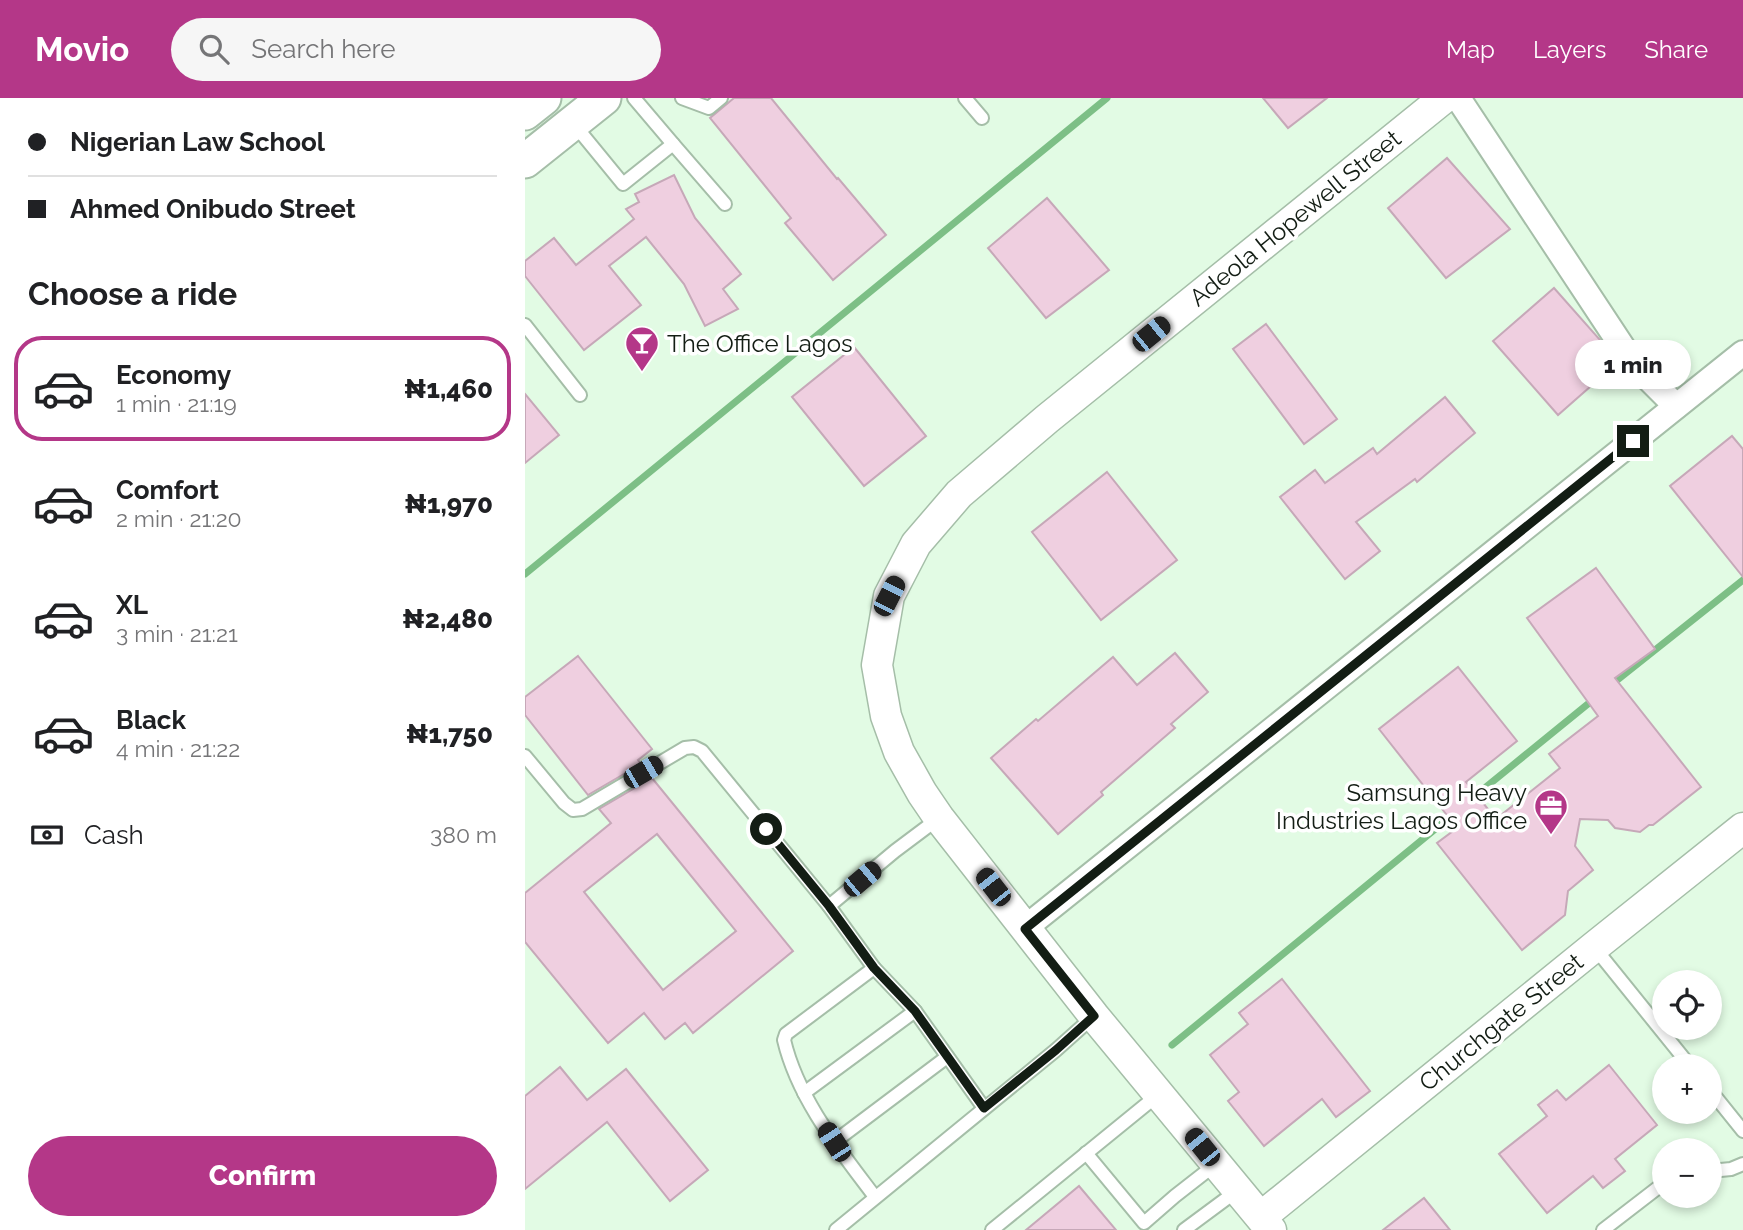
<!DOCTYPE html>
<html lang="en">
<head>
<meta charset="utf-8">
<style>
	body { margin:0; font-family:Raleway,sans-serif; background:#f6f6f6; color:#202124; height:100vh; display:flex; flex-direction:column; font-size:26px; white-space:nowrap }
	* { box-sizing:border-box; margin:0 }
	p { font-size:23px; color:#757577 }
	.icon { flex:none; width:38px; height:38px; fill:none; stroke:currentColor; stroke-width:2; stroke-linecap:round; stroke-linejoin:round }
	.map { position:relative; flex:1; overflow:hidden }
	.details { display:flex; flex-direction:column; background:#fff; width:525px }
	.details>* { flex:none }
	.top-card { display:grid; align-content:center; height:154px; padding:0 28px; background:#fff }
	.tools { position:absolute; left:1127px; top:872px; display:grid; gap:14px }
	.tools a { display:grid; place-items:center; width:70px; height:70px; border-radius:50%; background:#fff; box-shadow:0 4px 10px #0003; font-size:35px }
	.end { position:absolute; width:32px; height:32px; margin:-16px; border:9px solid #131d14; background:#fff; box-shadow:0 0 0 4px #fff }
	.from { border-radius:50% }
	.bubble { position:absolute; height:49px; border-radius:24px; background:#fff; box-shadow:0 4px 10px #0003; font-size:23px; font-weight:800; line-height:49px; text-align:center }
	.car { position:absolute; width:21px; height:42px; margin:-21px -10px; border-radius:9px; box-shadow:0 0 5px 2px #0007; background:linear-gradient(#222 24%,#8ab4d8 0 40%,#222 0 76%,#8ab4d8 0 86%,#222 0) }
	.top-card b { display:flex; align-items:center; gap:24px; height:66px; font-size:26px }
	.top-card b+b { border-top:2px solid #e0e0e0 }
	.top-card i { width:18px; height:18px; background:#202124 }
	ul { padding:0; list-style:none }
	li { display:flex; align-items:center; gap:21px; height:105px; margin:0 14px 10px; padding:0 14px; border:4px solid transparent; border-radius:28px }
	li div { flex:1 }
	li b { display:block; font-size:26px }
	li em { font-style:normal; font-weight:800 }
	li.active { border-color:#b43788 }
	li>.icon { width:63px; height:63px; stroke-width:1.5 }
	h2 { padding:0 28px; font-size:32px; line-height:84px }
	.pay { display:flex; align-items:center; gap:18px; height:77px; padding:0 28px; font-size:26px }
	.pay p { margin-inline-start:auto }
	.primary-button { display:flex; gap:14px; margin-top:auto; padding:14px 28px }
	.primary-button a { flex:1; height:80px; border-radius:42px; background:#b43788; color:#fff; font-size:28px; font-weight:800; line-height:80px; text-align:center }
	header { display:flex; align-items:center; gap:42px; box-sizing:border-box; height:98px; padding:0 35px; background:#b43788; color:#fff }
	header strong { font-size:33px }
	nav { display:flex; gap:38px; margin-inline-start:auto; font-size:24px }
	.search { width:490px; height:63px; background:#f6f6f6; display:flex; align-items:center; gap:18px; box-sizing:border-box; padding:0 24px; border-radius:38px; color:#757577; font-size:26px }
	main { display:flex; flex:1; min-height:0 }
	.map>svg:first-child { display:block }
	.lines { fill:none; stroke-linecap:round; stroke-linejoin:round }
	.stream { stroke:#7dbf86; stroke-width:7 }
	.building { fill:#efcfe0; stroke:#c6a8b8; stroke-width:2; fill-rule:evenodd }
	.service-casing { stroke:#a5bea8; stroke-width:16 }
	.minor-casing { stroke:#a5bea8; stroke-width:28 }
	.tertiary-casing { stroke:#a5bea8; stroke-width:33 }
	.secondary-casing { stroke:#a5bea8; stroke-width:37 }
	.service { stroke:#fff; stroke-width:12 }
	.minor { stroke:#fff; stroke-width:24 }
	.tertiary { stroke:#fff; stroke-width:30 }
	.secondary { stroke:#fff; stroke-width:33 }
	.route { stroke:#131d14; stroke-width:9 }
	.labels { text-anchor:middle; dominant-baseline:central; stroke-width:7; stroke-linejoin:round; paint-order:stroke }
	.street-label { font-size:24px; fill:#131d14; stroke:#fff }
	.poi-label { font-size:24px; fill:#131d14; stroke:#fff; text-anchor:start }
</style>
</head>
<body>
<header>
<strong>Movio</strong>
<div class="search"><svg class="icon" aria-label="search" viewBox="0 0 24 24"><circle cx="10" cy="10" r="6"/><path d="M15 15l6 6"/></svg>Search here</div>
<nav><a>Map</a><a>Layers</a><a>Share</a></nav>
</header>
<main>
<section class="details">
<div class="top-card">
<b><i class="from"></i>Nigerian Law School</b>
<b><i></i>Ahmed Onibudo Street</b>
</div>
<h2>Choose a ride</h2>
<ul>
<li class="active"><svg class="icon" aria-label="car" viewBox="0 0 24 24"><path d="M5 17H2v-5l4-1 3-4h7l3 4 3 1v5h-3M9 17h6M6 11h13"/><circle cx="7" cy="17" r="2"/><circle cx="17" cy="17" r="2"/></svg><div><b>Economy</b><p>1 min · 21:19</p></div><em>₦1,460</em></li>
<li><svg class="icon" aria-label="car" viewBox="0 0 24 24"><path d="M5 17H2v-5l4-1 3-4h7l3 4 3 1v5h-3M9 17h6M6 11h13"/><circle cx="7" cy="17" r="2"/><circle cx="17" cy="17" r="2"/></svg><div><b>Comfort</b><p>2 min · 21:20</p></div><em>₦1,970</em></li>
<li><svg class="icon" aria-label="car" viewBox="0 0 24 24"><path d="M5 17H2v-5l4-1 3-4h7l3 4 3 1v5h-3M9 17h6M6 11h13"/><circle cx="7" cy="17" r="2"/><circle cx="17" cy="17" r="2"/></svg><div><b>XL</b><p>3 min · 21:21</p></div><em>₦2,480</em></li>
<li><svg class="icon" aria-label="car" viewBox="0 0 24 24"><path d="M5 17H2v-5l4-1 3-4h7l3 4 3 1v5h-3M9 17h6M6 11h13"/><circle cx="7" cy="17" r="2"/><circle cx="17" cy="17" r="2"/></svg><div><b>Black</b><p>4 min · 21:22</p></div><em>₦1,750</em></li>
</ul>
<div class="pay"><svg class="icon" aria-label="cash" viewBox="0 0 24 24"><path d="M3 7h18v10H3z"/><circle cx="12" cy="12" r="2"/></svg>Cash<p>380 m</p></div>
<div class="primary-button"><a>Confirm</a></div>
</section>
<div class="map">
<svg width="1218" height="1132" viewBox="0 0 1218 1132">
	<rect width="100%" height="100%" fill="#e2fbe4"/>
	<g class="lines">
		<!-- stream -->
		<g class="stream">
			<path d="M0 476 582 0"/>
			<path d="M1086 587 1218 482"/>
			<path d="M945 702 1069 601"/>
			<path d="M647 947 931 714"/>
		</g>
	</g>
	<!-- building -->
	<g class="building">
		<path d="M209 0H246L312 81 313 80 361 137 308 182 260 125 266 120 185 20Z"/>
		<path d="M738 0H802L763 30Z"/>
		<path d="M922 60 985 131 921 180 863 110Z"/>
		<path d="M149 77 170 120 216 176 198 191 213 211 180 228 159 186 121 139 84 168 116 207 59 252 0 178V163L29 140 51 167 109 121 101 111 114 104 110 96Z"/>
		<path d="M522 100 584 172 521 220 463 150Z"/>
		<path d="M1029 190 1076 243 1091 266 1033 317 968 243Z"/>
		<path d="M741 226 812 321 779 346 708 251Z"/>
		<path d="M329 249 401 338 339 388 267 299Z"/>
		<path d="M0 296 34 337 0 365Z"/>
		<path d="M920 299 950 335 892 384 890 381 831 424 855 453 820 481 755 399 790 372 800 385 848 350 852 356Z"/>
		<path d="M1207 338 1218 351V479L1145 388Z"/>
		<path d="M582 374 652 462 576 522 507 434Z"/>
		<path d="M1071 470 1130 551 1090 580 1176 689 1128 727H1124L1115 734 1090 730 1083 722 1055 721 1050 748 1068 772 1043 793 1040 817 997 852 912 745 932 730 854 631 933 569 992 643 941 684 971 721 1035 670 1024 656 1073 618 1002 520Z"/>
		<path d="M650 555 683 594 646 626 650 630 576 694 578 697 533 736 466 660 511 621 513 623 588 559 612 587Z"/>
		<path d="M53 558 127 651 113 662 116 666 63 697 0 617V599Z"/>
		<path d="M127 680 268 853 168 935 160 925 140 941 119 915 83 945 0 844V795L86 725 74 711ZM132 736 211 833 138 892 59 794Z"/>
		<path d="M757 881 845 993 811 1019 797 1001 739 1048 703 1003 714 994 685 957 723 926 714 915Z"/>
		<path d="M1084 967 1132 1027 1090 1061 1100 1073 1078 1090 1068 1078 1022 1115 974 1056 1022 1018 1013 1007 1032 992 1041 1002Z"/>
		<path d="M35 969 62 1002 101 971 183 1072 145 1103 82 1024 0 1091V998Z"/>
		<path d="M554 1088 591 1132H501Z"/>
		<path d="M899 1100 925 1132H858Z"/>
	</g>
	<g class="lines">
		<!-- service casing -->
		<g class="service-casing">
			<g id="service">
				<path d="M109 0 148 46"/>
				<path d="M157 0 184 10 196 0"/>
				<path d="M440 0 457 20"/>
				<path d="M48 25 98 86 148 46 200 106"/>
				<path d="M0 227 55 297"/>
				<path d="M0 658 39 705 48 712 57 711 160 650 169 649 177 653 304 808 349 870 390 913 459 1010"/>
				<path d="M304 808 370 753 414 720"/>
				<path d="M1069 849 1165 968"/>
				<path d="M349 870 261 936 259 942C273 1001 314 1051 350 1099"/>
				<path d="M1185 992 1218 1033"/>
				<path d="M279 995 390 913"/>
				<path d="M309 1044 422 959"/>
				<path d="M561 1055 619 1125 650 1098 691 1066"/>
				<path d="M1185 1073 1206 1071 1218 1066"/>
				<path d="M311 1132 531 952 569 918"/>
				<path d="M467 1132 634 996"/>
				<path d="M659 1132 713 1092"/>
				<path d="M1078 1132 1139 1085"/>
			</g>
		</g>
		<!-- minor casing -->
		<g class="minor-casing">
			<g id="minor">
				<path d="M933 0 1108 265 1151 308"/>
				<path d="M500 830 1218 255"/>
			</g>
		</g>
		<!-- tertiary casing -->
		<g class="tertiary-casing">
			<g id="tertiary">
				<path d="M736 1119 1069 849 1218 730"/>
				<path d="M746 1132 569 918 414 720 397 695 374 654 361 618 352 567 364 498 391 446 434 396 522 321 919 0"/>
			</g>
		</g>
		<!-- secondary casing -->
		<g class="secondary-casing">
			<g id="secondary">
				<path d="M0 15 19 0"/>
				<path d="M0 63 79 0"/>
			</g>
		</g>
		<!-- service -->
		<use href="#service" class="service"/>
		<!-- minor -->
		<use href="#minor" class="minor"/>
		<!-- tertiary -->
		<use href="#tertiary" class="tertiary"/>
		<!-- secondary -->
		<use href="#secondary" class="secondary"/>
	</g>
	<g class="lines">
		<!-- route -->
		<path class="route" d="M241 731 304 808 349 870 390 913 459 1010 531 952 569 918 500 831 1108 343"/>
	</g>
	<!-- icons -->
	<defs>
		<g id="bar-pin" transform="scale(1.75)"><path d="M0 17L-7.5 6A9.5 9.5 0 1 1 7.5 6Z" fill="#b43788" stroke="#fff"/><path d="M-6-5H6L.8 .8V4.5H3.5V6h-7V4.5H-.8V.8Z" fill="#fff"/></g>
		<g id="office-pin" transform="scale(1.75)"><path d="M0 17L-7.5 6A9.5 9.5 0 1 1 7.5 6Z" fill="#b43788" stroke="#fff"/><path d="M-6-3h4V-5.5h4V-3h4V5H-6ZM-1-4.5V-3h2v-1.5ZM-6 0V1H6V0Z" fill="#fff"/></g>
	</defs>
	<g fill-rule="evenodd">
		<use href="#bar-pin" x="117" y="245"/>
		<use href="#office-pin" x="1026" y="708"/>
	</g>
	<g class="labels">
		<!-- street labels -->
		<g class="street-label">
			<text transform="translate(770 120) rotate(-39)">Adeola Hopewell Street</text>
			<text transform="translate(976 924) rotate(-39)">Churchgate Street</text>
		</g>
		<!-- poi labels -->
		<g class="poi-label">
			<text x="142" y="245">The Office Lagos</text>
			<text x="1002" y="694" text-anchor="end">Samsung Heavy<tspan x="1002" dy="28">Industries Lagos Office</tspan></text>
		</g>
	</g>
</svg>
<div class="tools">
<a><svg class="icon" aria-label="locate" viewBox="0 0 24 24"><circle cx="12" cy="12" r="6"/><path d="M12 2v4M12 18v4M2 12h4M18 12h4"/></svg></a>
<a>+</a>
<a>−</a>
</div>
<i class="end from" style="left:241px;top:731px"></i>
<i class="end" style="left:1108px;top:343px"></i>
<div class="bubble" style="left:1050px;top:242px;width:116px">1 min</div>
<i class="car" style="left:626px;top:236px;rotate:51deg"></i>
<i class="car" style="left:364px;top:498px;rotate:27deg"></i>
<i class="car" style="left:118px;top:674px;rotate:60deg"></i>
<i class="car" style="left:337px;top:781px;rotate:50deg"></i>
<i class="car" style="left:468px;top:789px;rotate:322deg"></i>
<i class="car" style="left:309px;top:1044px;rotate:327deg"></i>
<i class="car" style="left:677px;top:1049px;rotate:321deg"></i>
</div>
</main>
</body>
</html>
